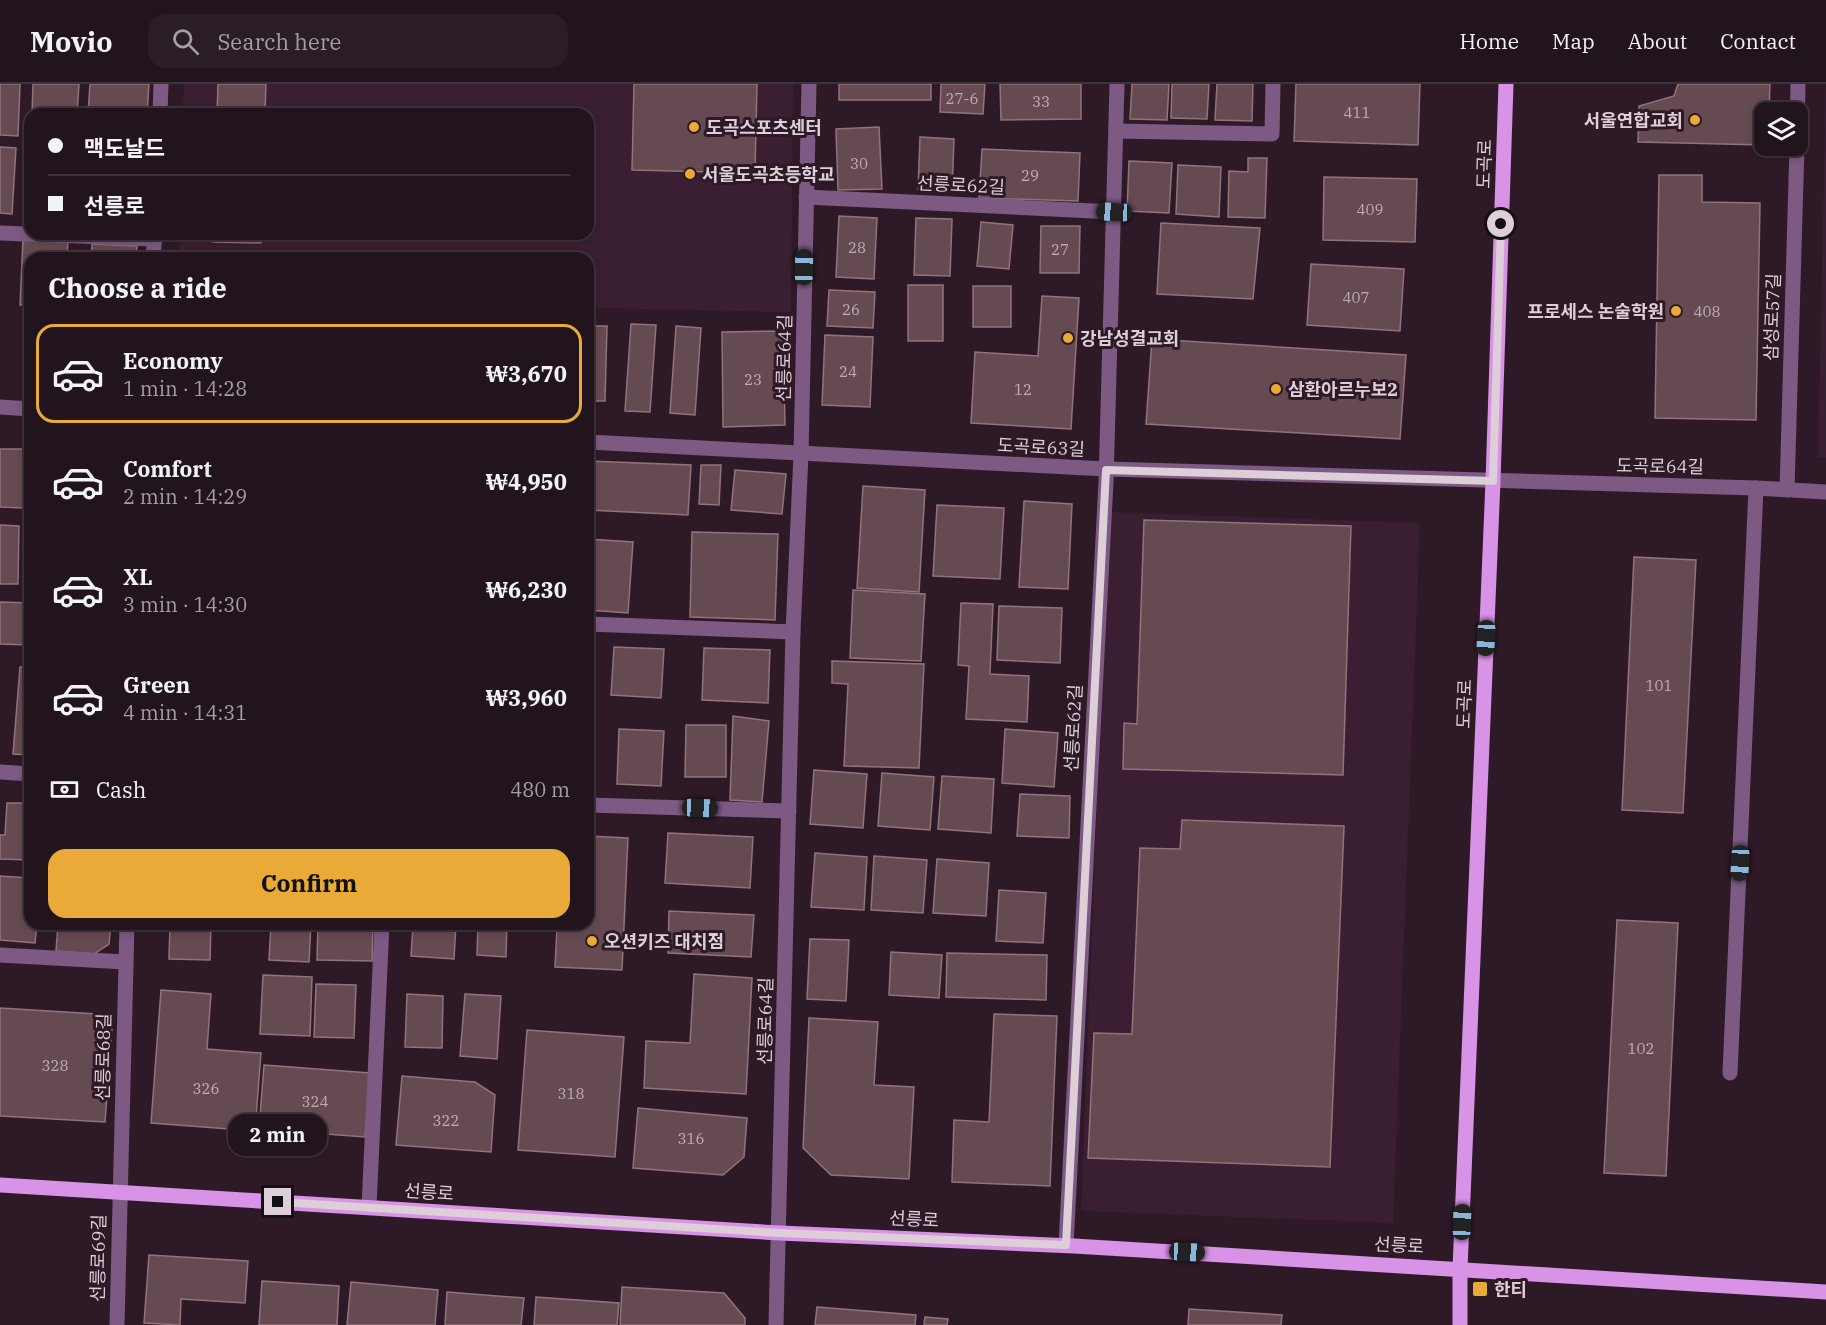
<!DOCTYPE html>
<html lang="en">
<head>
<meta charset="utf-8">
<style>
	body { margin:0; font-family:"IBM Plex Serif","Noto Sans KR",serif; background:#2a1d26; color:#f1f3f6; height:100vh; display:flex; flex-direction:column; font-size:22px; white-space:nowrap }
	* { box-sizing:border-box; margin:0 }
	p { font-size:20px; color:#a29ea4 }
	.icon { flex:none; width:33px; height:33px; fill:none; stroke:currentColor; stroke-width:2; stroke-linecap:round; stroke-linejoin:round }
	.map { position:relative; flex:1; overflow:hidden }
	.details { position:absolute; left:24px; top:168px; width:570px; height:678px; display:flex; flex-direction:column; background:#22141d; border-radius:18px; box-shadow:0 3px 9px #0003,0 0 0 2px #3f333b }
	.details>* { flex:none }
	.banner { position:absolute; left:24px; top:24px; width:570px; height:132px; border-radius:18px; box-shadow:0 3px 9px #0003,0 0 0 2px #3f333b; display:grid; align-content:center; height:132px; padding:0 24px; background:#22141d }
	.buttons { position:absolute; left:1754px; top:18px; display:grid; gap:12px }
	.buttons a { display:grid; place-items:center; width:54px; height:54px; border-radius:12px; background:#22141d; box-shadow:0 3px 9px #0003,0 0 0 2px #3f333b; font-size:30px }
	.end { position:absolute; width:27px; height:27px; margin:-14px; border:8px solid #ddced7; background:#111; box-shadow:0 0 0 3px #111 }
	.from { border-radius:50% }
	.bubble { position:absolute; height:42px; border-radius:18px; background:#22141d; box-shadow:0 3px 9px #0003,0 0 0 2px #3f333b; font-size:20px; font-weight:800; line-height:42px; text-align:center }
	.car { position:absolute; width:18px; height:36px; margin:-18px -9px; border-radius:8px; box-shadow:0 0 4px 2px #0007; background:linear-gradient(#222 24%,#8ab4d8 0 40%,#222 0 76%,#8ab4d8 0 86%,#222 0) }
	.banner b { display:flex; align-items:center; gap:21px; height:57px; font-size:22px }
	.banner b+b { border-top:2px solid #3f333b }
	.banner i { width:15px; height:15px; background:#f1f3f6 }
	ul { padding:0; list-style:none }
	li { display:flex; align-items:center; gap:18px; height:99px; margin:0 12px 9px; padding:0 12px; border:3px solid transparent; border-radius:18px }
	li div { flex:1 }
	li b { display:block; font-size:22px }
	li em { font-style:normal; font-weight:800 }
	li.selected { border-color:#e9aa38 }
	li>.icon { width:54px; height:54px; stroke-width:1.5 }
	h2 { padding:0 24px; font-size:27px; line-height:72px }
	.pay { display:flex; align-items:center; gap:15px; height:66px; padding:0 24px; font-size:22px }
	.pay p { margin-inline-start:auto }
	.button { display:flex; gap:12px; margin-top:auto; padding:12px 24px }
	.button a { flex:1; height:69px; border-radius:18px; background:#e9aa38; color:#111; font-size:24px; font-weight:800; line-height:69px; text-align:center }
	header { display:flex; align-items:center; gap:36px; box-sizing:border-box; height:84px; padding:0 30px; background:#22141d; border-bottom:2px solid #3f333b }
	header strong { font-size:28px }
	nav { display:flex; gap:33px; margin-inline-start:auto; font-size:21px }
	.search { width:420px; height:54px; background:#2a1d26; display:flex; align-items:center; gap:15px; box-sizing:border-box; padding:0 21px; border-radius:18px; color:#a29ea4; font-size:22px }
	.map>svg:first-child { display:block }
	.built { fill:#391f31 }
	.building { fill:#664a52; stroke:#91737b; stroke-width:1.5 }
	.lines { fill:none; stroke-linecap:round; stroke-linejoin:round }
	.minor { stroke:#7c5a83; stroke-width:15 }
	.major { stroke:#d892e6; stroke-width:15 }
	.route { stroke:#ddced7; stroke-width:8 }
	.poi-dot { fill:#e9aa38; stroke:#2e1a27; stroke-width:2 }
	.labels { text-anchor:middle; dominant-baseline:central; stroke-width:6; stroke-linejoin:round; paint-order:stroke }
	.number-label { font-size:15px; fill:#bfadb6 }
	.poi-label { font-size:18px; font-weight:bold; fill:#ddced7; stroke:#2e1a27; text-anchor:start }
	.street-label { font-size:18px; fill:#ddced7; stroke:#2e1a27 }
</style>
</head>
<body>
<header>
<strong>Movio</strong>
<div class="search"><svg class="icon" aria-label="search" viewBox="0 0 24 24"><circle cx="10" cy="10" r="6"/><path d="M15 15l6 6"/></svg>Search here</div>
<nav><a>Home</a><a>Map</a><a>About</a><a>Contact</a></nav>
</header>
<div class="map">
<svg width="1826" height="1241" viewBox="0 0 1826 1241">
	<rect width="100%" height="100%" fill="#2e1a27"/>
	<!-- built -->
	<g class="built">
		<path d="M184 0H793L791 228 588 224V174H179L180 150H588V30H183Z"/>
		<path d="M1826 0V374L1818 373Z"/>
		<path d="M1108 428 1420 439 1393 1139 1081 1127Z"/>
	</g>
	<!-- building -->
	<g class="building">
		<path d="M0 0H20L18 52 0 51Z"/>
		<path d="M33 0H79L77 30H32Z"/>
		<path d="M90 0H149L147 30H88Z"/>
		<path d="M218 0H266L265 30H217Z"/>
		<path d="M634 0H757L755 89 632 86Z"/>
		<rect x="839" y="0" width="92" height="16"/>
		<path d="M941 0H985L983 30 940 28Z"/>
		<path d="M1000 0H1081V35L1001 36Z"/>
		<path d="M1132 0H1169L1167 36 1130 35Z"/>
		<path d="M1172 0H1209L1207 35 1171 34Z"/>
		<path d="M1217 0H1253L1252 37 1215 36Z"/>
		<path d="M1296 0H1420L1418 61 1294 57Z"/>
		<path d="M1678 0H1770L1769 28H1764V61L1638 58 1639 22 1674 12Z"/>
		<path d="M879 43 882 105 838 106 836 45Z"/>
		<path d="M920 53 954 55 952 108 918 106Z"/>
		<path d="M0 63 16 64 12 130 0 129Z"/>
		<path d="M982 65 1080 69 1078 117 979 114Z"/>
		<path d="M1248 74H1267L1265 134 1228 133 1229 87 1248 88Z"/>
		<path d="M1129 77 1172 79 1169 129 1127 127Z"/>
		<path d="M1178 81 1221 83 1219 133 1176 130Z"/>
		<path d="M30 90V127H28Z"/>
		<path d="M1659 91H1702V118L1760 119 1756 336 1655 334Z"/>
		<path d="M1324 93 1417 95 1415 158 1323 156Z"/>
		<path d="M839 132 877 134 874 195 836 193Z"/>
		<path d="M916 134 952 135 950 192 914 191Z"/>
		<path d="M981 138 1013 141 1009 185 977 182Z"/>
		<path d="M1161 139 1260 144 1253 215 1157 210Z"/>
		<path d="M1041 142H1080L1079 189H1040Z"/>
		<path d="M213 150H261V159L213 158Z"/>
		<path d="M23 155 68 157 67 174H30V221H20Z"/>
		<path d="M92 160 137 162 136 174H91Z"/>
		<path d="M1311 180 1404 185 1400 247 1307 241Z"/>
		<rect x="908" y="201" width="35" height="56"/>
		<rect x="973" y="202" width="38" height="41"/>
		<path d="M829 206 875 208 873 244 827 242Z"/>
		<path d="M1042 212 1079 214 1071 345 971 339 975 268 1038 272Z"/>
		<path d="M29 234H30L29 307Z"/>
		<path d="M631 240 656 241 650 328 625 327Z"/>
		<path d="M588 242H607L605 317H588Z"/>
		<path d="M676 242 701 244 695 331 670 329Z"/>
		<path d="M783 247 785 341 723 343 722 248Z"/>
		<path d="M825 251 873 253 870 323 822 321Z"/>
		<path d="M1152 255 1406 271 1400 355 1146 340Z"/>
		<path d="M0 365H24L23 424 0 423Z"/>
		<path d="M588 377 691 381 688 431 588 426Z"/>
		<path d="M701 381H721L719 421 699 420Z"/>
		<path d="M735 386 786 390 782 430 731 426Z"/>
		<path d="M863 402 925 406 919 508 857 504Z"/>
		<path d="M1024 417 1072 420 1068 505 1019 503Z"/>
		<path d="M937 421 1004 424 1000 495 933 492Z"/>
		<path d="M1144 436 1351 442 1343 691 1123 685 1124 639 1137 640Z"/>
		<path d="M0 441 19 442 18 500H0Z"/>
		<path d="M692 448 778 450 775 536 690 533Z"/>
		<path d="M588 455 633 458 628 529 588 526Z"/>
		<path d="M1634 473 1696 476 1683 729 1622 726Z"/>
		<path d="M853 506 925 510 921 577 850 574Z"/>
		<path d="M0 518 30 519V561L0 560Z"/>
		<path d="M961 519 993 520 990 590 1029 592 1027 638 966 635 969 582 958 581Z"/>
		<path d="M999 522 1062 524 1060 579 997 576Z"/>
		<path d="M614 563 664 565 661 614 611 611Z"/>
		<path d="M704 564 770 566 768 619 702 616Z"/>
		<rect x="588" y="566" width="1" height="44"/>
		<path d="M832 577 924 580 919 684 844 682 848 600 832 599Z"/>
		<path d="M20 583 30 584V671L13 670Z"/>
		<path d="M733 632 769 637 762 718 730 716Z"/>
		<path d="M686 641H726V693H685Z"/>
		<path d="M619 645 664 647 661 702 617 700Z"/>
		<path d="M1005 645 1058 649 1054 703 1002 699Z"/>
		<path d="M814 686 867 690 863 744 810 740Z"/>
		<path d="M882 689 934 693 930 746 878 742Z"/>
		<path d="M942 692 994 695 991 749 938 745Z"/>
		<path d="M1020 710 1070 712 1069 754 1017 752Z"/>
		<path d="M7 719H30V776L0 775V751H5Z"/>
		<path d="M1182 736 1344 742 1330 1083 1088 1074 1094 949 1132 950 1140 764 1180 765Z"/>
		<path d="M668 749 753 753 750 804 665 799Z"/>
		<path d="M588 752 628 754 622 886 555 883 557 843 540 842 541 840H588Z"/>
		<path d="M815 769 867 773 864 826 811 823Z"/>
		<path d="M874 772 927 776 923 829 871 826Z"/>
		<path d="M937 775 989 779 986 832 933 829Z"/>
		<path d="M0 792 30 794V840H37L35 859 0 856Z"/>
		<path d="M999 806 1046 809 1043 859 996 857Z"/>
		<path d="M669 827 754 831 751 873 668 869Z"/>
		<path d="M1617 836 1678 839 1666 1092 1604 1089Z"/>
		<path d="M58 840H111L109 860 94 870 56 867Z"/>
		<path d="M170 840H211L210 876 169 875Z"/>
		<path d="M271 840H311L309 878 269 876Z"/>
		<path d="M318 840H373L372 877 317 876Z"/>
		<path d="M413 840H456L454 875 411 872Z"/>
		<path d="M478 840H507L506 873 477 871Z"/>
		<path d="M810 855 849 856 846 917 807 915Z"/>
		<path d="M891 868 942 871 939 914 889 911Z"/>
		<path d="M947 869 1047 871 1046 916 946 913Z"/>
		<path d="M694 890 752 894 746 1010 644 1004 646 957 690 959Z"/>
		<path d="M263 891 312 893 310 952 260 950Z"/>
		<path d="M316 900 356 901 354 954 314 953Z"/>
		<path d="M161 906 211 910 207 965 261 969 255 1047 151 1039Z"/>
		<path d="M407 910 443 912 442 964 405 963Z"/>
		<path d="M465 910 501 912 497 975 460 972Z"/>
		<path d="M0 924 113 931 105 1038 0 1032Z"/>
		<path d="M994 930 1057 932 1050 1102 952 1098 954 1036 989 1038Z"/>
		<path d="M809 934 878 938 874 1001 914 1003 909 1095 831 1091 803 1064Z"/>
		<path d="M527 946 624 953 615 1073 518 1066Z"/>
		<path d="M264 981 370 989 365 1053 259 1045Z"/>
		<path d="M402 992 475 998 495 1011 491 1068 396 1061Z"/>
		<path d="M638 1024 747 1034 744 1073 723 1091 633 1084Z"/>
		<path d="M149 1171 248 1177 245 1219 181 1215 180 1241 144 1239Z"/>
		<path d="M262 1197 339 1202 337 1241H259Z"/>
		<path d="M351 1198 438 1206 435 1241H347Z"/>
		<path d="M622 1203 724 1209 745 1234V1241H620Z"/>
		<path d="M447 1208 524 1214 521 1241H445Z"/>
		<path d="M536 1213 619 1219 617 1241H534Z"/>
		<path d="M817 1223 916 1231 915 1241H815Z"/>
		<path d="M1189 1225 1282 1231 1281 1241H1188Z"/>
		<path d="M925 1233 948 1235 947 1241H924Z"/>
	</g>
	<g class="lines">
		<!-- minor -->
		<g class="minor">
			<path d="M160 30 161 0"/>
			<path d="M1797 44 1798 0"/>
			<path d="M1116 47 1272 50 1273 0"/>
			<path d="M806 113 1114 128"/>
			<path d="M0 149 155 155"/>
			<path d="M153 174 155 150"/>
			<path d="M0 323 30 325"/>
			<path d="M588 358 1106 385 1756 404 1826 408"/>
			<path d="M1787 406 1797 62"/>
			<path d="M588 540 793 548"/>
			<path d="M0 688 30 690"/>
			<path d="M588 721 789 727"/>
			<path d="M0 871 125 878"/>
			<path d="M1730 989 1756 404"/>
			<path d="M369 1123 382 840"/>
			<path d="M1066 1161 1106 398 1117 0"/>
			<path d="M117 1241 127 840"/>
			<path d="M776 1241 793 548 801 370 809 0"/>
		</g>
		<!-- major -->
		<g class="major">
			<path d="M0 1101 780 1149 1074 1162 1826 1208"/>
			<path d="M1460 1241V1185L1493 397 1506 0"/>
		</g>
	</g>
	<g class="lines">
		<!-- route -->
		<path class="route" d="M278 1118 780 1149 1066 1161 1106 386 1493 397 1501 140"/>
	</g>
	<!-- markers -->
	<g class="poi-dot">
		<circle cx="1695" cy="36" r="6"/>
		<circle cx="694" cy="43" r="6"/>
		<circle cx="690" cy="90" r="6"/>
		<circle cx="1676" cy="227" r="6"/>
		<circle cx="1068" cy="254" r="6"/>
		<circle cx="1276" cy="305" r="6"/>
		<circle cx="592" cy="857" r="6"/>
		<rect x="1472" y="1197" width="16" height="16" rx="3"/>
	</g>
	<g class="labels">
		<!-- number labels -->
		<g class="number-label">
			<text x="962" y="14">27-6</text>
			<text x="1041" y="17">33</text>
			<text x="1357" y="28">411</text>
			<text x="859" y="79">30</text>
			<text x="1030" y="91">29</text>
			<text x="1370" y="125">409</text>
			<text x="857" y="163">28</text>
			<text x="1060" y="165">27</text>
			<text x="1356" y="213">407</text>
			<text x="851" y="225">26</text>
			<text x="1707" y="227">408</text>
			<text x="848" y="287">24</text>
			<text x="753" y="295">23</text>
			<text x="1023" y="305">12</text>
			<text x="1659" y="601">101</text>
			<text x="1641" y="964">102</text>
			<text x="55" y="981">328</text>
			<text x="206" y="1004">326</text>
			<text x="571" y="1009">318</text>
			<text x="315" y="1017">324</text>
			<text x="446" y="1036">322</text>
			<text x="691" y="1054">316</text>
		</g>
		<!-- poi labels -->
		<g class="poi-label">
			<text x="1683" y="36" text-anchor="end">서울연합교회</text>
			<text x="706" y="43">도곡스포츠센터</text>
			<text x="702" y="90">서울도곡초등학교</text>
			<text x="1664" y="227" text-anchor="end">프로세스 논술학원</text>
			<text x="1080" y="254">강남성결교회</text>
			<text x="1288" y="305">삼환아르누보2</text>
			<text x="604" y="857">오션키즈 대치점</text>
			<text x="1494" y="1205">한티</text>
		</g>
		<!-- street labels -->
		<g class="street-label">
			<text transform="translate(1484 80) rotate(-88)">도곡로</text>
			<text transform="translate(961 101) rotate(3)">선릉로62길</text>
			<text transform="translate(1772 233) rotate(-88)">삼성로57길</text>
			<text transform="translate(784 274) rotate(-89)">선릉로64길</text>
			<text transform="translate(1041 363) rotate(3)">도곡로63길</text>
			<text transform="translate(1660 382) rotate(1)">도곡로64길</text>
			<text transform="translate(1464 620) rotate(-88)">도곡로</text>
			<text transform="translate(1073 644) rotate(-87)">선릉로62길</text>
			<text transform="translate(765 937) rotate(-89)">선릉로64길</text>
			<text transform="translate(103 973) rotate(-89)">선릉로68길</text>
			<text transform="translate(429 1108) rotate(4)">선릉로</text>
			<text transform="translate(914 1135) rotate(3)">선릉로</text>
			<text transform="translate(1399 1161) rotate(3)">선릉로</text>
			<text transform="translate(98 1174) rotate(-89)">선릉로69길</text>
		</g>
	</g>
</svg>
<div class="buttons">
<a><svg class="icon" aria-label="layers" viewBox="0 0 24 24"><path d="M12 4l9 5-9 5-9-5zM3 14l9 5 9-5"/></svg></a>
</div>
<i class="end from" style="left:1501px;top:140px"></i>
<i class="end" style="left:278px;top:1118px"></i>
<div class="bubble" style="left:228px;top:1030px;width:99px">2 min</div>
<i class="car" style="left:1114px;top:128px;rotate:273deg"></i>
<i class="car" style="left:804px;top:183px;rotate:1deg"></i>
<i class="car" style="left:1486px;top:554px;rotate:183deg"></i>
<i class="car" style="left:700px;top:724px;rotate:92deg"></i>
<i class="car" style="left:1740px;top:779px;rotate:183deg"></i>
<i class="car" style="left:1462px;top:1138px;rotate:2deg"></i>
<i class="car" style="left:1187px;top:1168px;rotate:93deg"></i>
<div class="banner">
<b><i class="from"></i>맥도날드</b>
<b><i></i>선릉로</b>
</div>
<section class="details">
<h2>Choose a ride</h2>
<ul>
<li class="selected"><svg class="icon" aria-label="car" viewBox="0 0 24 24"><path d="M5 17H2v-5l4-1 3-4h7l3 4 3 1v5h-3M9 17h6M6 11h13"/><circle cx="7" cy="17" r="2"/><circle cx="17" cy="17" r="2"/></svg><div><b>Economy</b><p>1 min · 14:28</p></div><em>₩3,670</em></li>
<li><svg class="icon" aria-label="car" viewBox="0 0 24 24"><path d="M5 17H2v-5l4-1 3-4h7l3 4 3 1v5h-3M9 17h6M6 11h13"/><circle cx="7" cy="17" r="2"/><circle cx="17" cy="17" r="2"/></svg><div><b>Comfort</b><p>2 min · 14:29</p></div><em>₩4,950</em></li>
<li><svg class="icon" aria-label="car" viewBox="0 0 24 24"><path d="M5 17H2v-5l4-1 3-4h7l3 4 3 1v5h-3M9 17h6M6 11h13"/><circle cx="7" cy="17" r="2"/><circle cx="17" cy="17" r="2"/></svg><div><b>XL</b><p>3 min · 14:30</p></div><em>₩6,230</em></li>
<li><svg class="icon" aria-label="car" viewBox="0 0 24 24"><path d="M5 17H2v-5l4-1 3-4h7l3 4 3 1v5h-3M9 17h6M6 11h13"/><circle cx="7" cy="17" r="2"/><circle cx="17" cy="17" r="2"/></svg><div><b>Green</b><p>4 min · 14:31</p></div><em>₩3,960</em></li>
</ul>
<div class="pay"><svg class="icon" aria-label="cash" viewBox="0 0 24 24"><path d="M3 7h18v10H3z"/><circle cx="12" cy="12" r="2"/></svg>Cash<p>480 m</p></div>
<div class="button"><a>Confirm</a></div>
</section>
</div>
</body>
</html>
